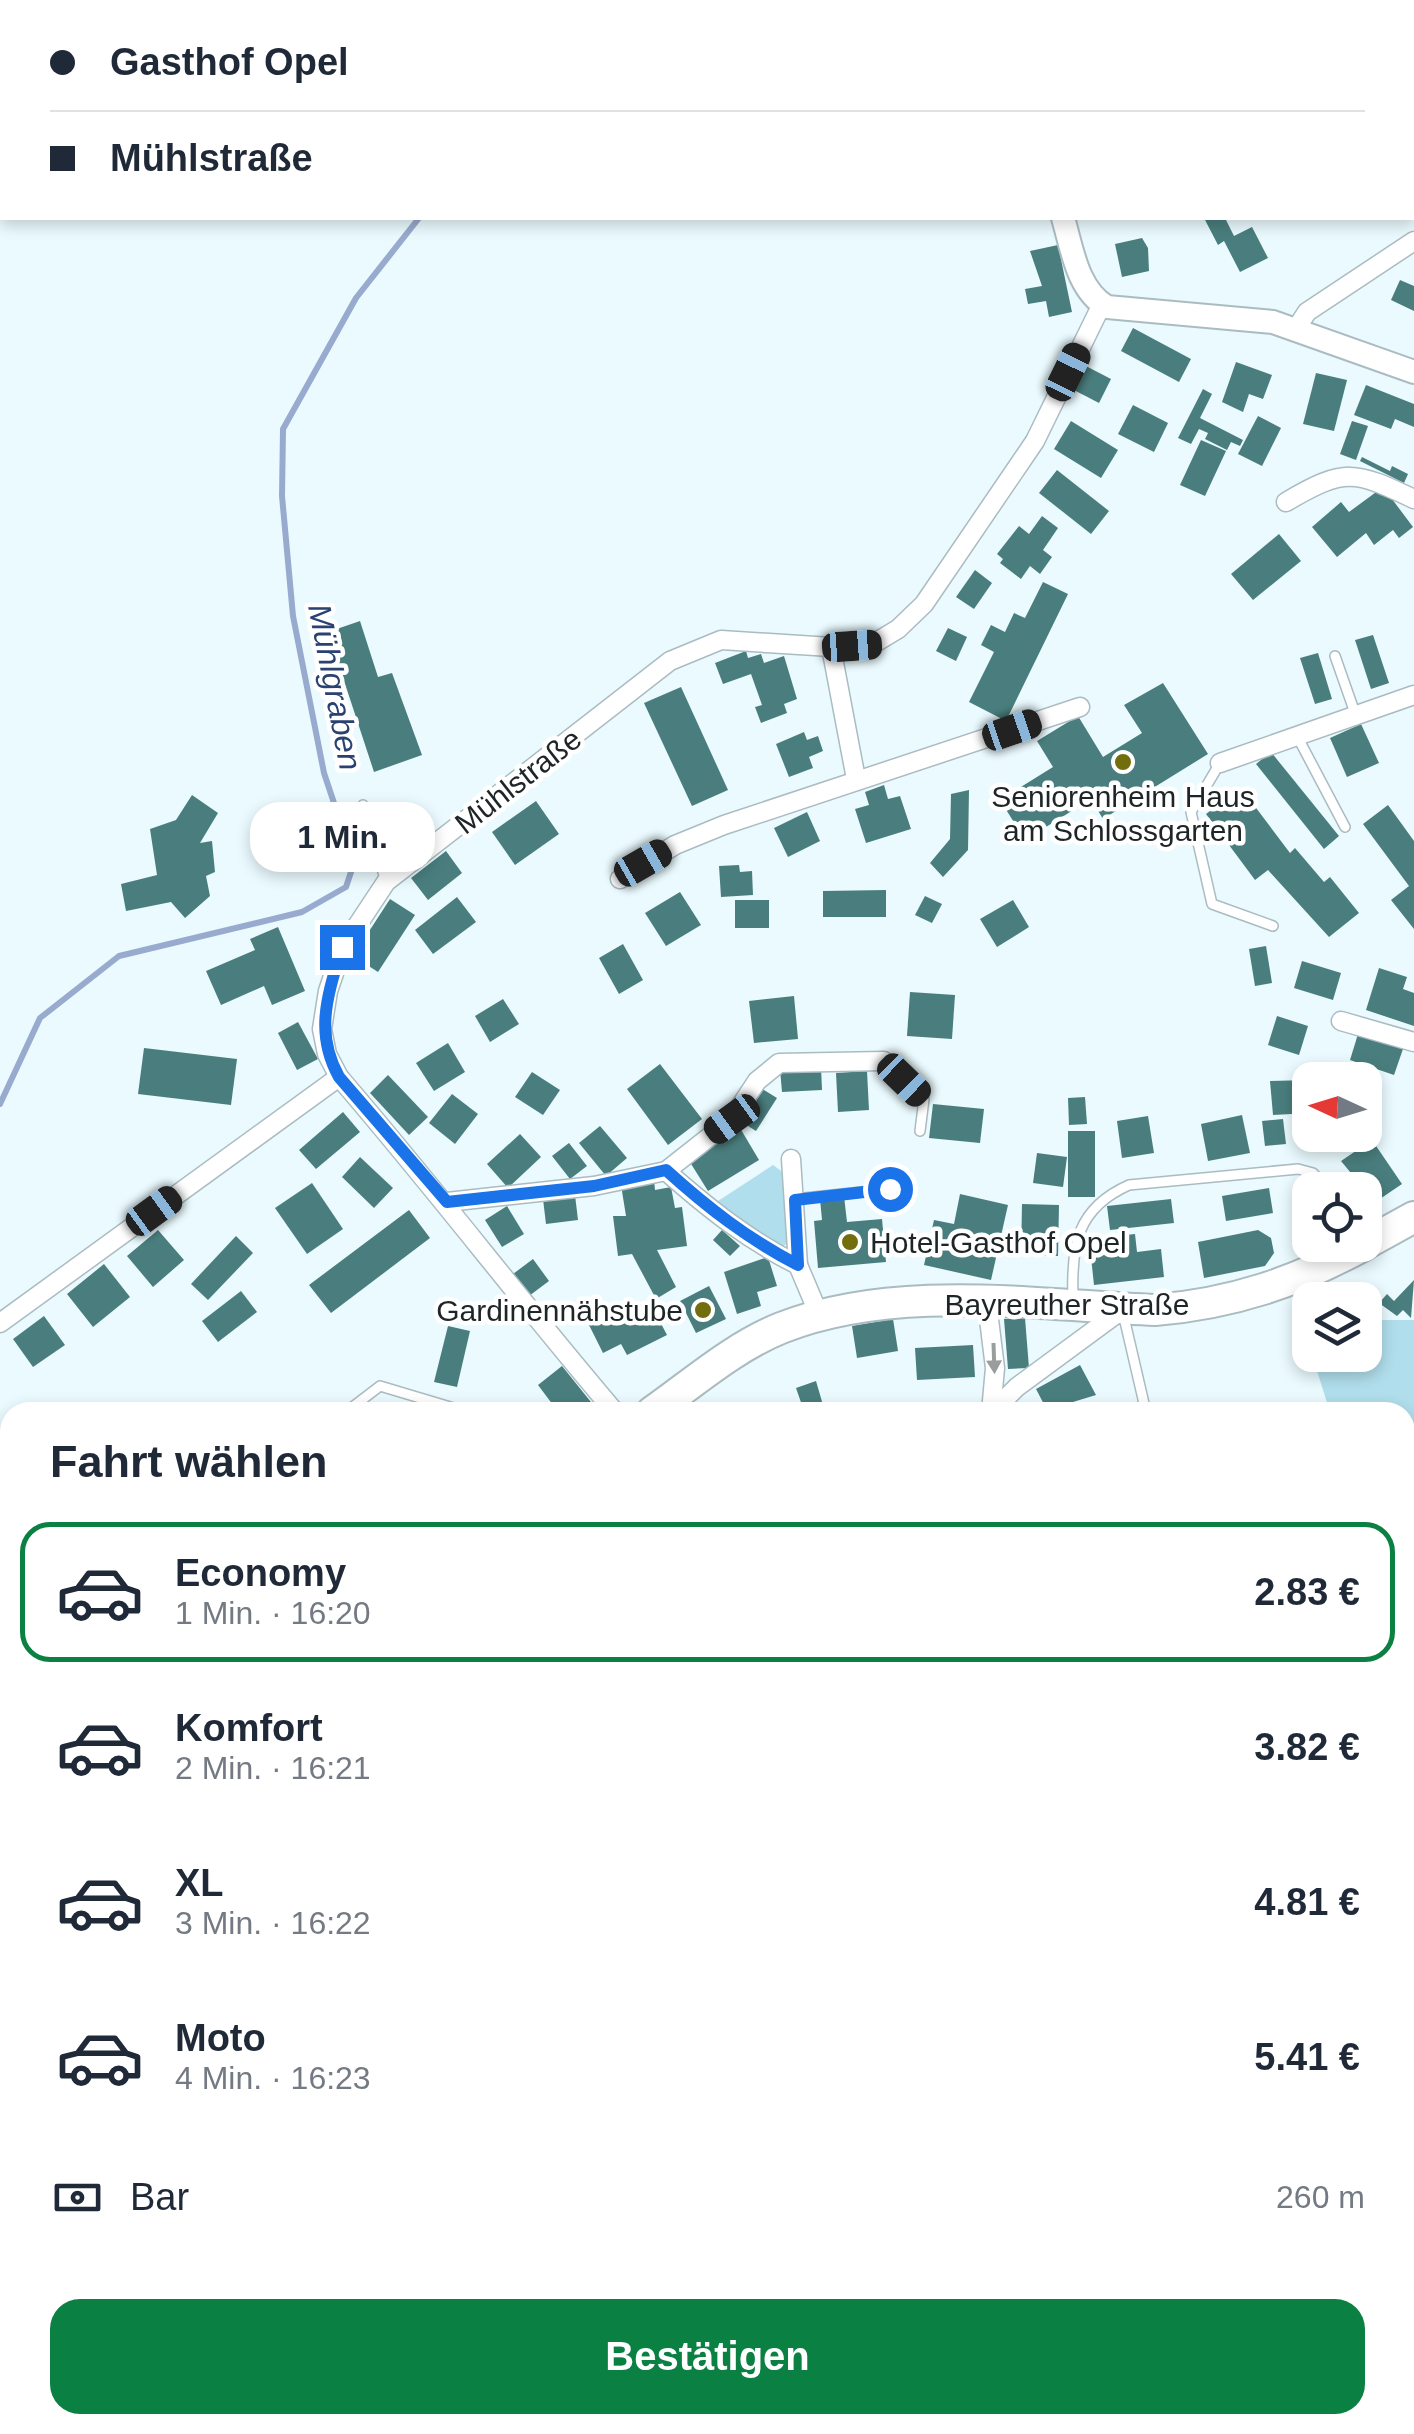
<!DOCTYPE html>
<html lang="de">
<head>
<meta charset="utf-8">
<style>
	body { margin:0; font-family:Helvetica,sans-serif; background:#f2f2f3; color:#1f2937; height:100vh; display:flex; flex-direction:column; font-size:38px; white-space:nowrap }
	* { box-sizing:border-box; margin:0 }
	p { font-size:32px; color:#747a83 }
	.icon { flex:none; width:55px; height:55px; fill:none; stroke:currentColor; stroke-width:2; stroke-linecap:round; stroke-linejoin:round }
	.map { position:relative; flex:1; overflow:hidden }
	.panel { position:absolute; left:0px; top:1402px; width:1415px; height:1032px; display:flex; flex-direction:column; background:#fff; border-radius:30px 30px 0 0; box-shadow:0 5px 15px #0003 }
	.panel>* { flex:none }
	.top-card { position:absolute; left:0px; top:0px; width:1415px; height:220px; box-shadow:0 5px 15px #0003; display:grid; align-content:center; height:220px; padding:0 50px; background:#fff }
	.needle { width:65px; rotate:274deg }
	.fabs { position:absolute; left:1292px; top:1062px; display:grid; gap:20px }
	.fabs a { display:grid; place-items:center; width:90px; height:90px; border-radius:20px; background:#fff; box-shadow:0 5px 15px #0003; font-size:50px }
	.end { position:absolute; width:45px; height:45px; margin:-22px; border:12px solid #1a73e8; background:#fff; box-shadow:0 0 0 5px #fff }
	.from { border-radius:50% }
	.bubble { position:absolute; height:70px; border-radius:30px; background:#fff; box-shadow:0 5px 15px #0003; font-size:32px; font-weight:700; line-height:70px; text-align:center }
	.car { position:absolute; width:30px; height:60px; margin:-30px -15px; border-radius:12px; box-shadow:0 0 8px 2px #0007; background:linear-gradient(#222 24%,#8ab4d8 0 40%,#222 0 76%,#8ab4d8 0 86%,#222 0) }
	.top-card b { display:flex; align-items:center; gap:35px; height:95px; font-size:38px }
	.top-card b+b { border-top:2px solid #e0e1e3 }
	.top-card i { width:25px; height:25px; background:#1f2937 }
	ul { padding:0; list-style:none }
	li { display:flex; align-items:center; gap:30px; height:140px; margin:0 20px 15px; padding:0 30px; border:5px solid transparent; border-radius:30px }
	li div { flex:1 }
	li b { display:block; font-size:38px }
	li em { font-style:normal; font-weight:700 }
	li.current { border-color:#0b8043 }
	li>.icon { width:90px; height:90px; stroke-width:1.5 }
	h2 { padding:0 50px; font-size:45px; line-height:120px }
	.pay { display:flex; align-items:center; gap:25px; height:110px; padding:0 50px; font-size:38px }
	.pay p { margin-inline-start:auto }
	.primary-button { display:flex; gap:20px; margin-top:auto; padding:20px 50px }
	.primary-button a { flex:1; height:115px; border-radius:30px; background:#0b8043; color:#fff; font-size:40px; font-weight:700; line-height:115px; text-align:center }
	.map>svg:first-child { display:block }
	.green { fill:#b1deec }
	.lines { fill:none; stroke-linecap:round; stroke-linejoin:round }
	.stream { stroke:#98abce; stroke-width:6 }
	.building { fill:#4a7e7e }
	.service-casing { stroke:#aabcc2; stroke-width:12 }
	.minor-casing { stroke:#aabcc2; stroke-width:21 }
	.tertiary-casing { stroke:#aabcc2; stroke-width:26 }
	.primary-casing { stroke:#aabcc2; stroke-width:34 }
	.service { stroke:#fff; stroke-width:9 }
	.minor { stroke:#fff; stroke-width:18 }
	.tertiary { stroke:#fff; stroke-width:22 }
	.primary { stroke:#fff; stroke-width:30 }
	.oneway { fill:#9a9d9e }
	.route { stroke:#1a73e8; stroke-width:12 }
	.poi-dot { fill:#726e0e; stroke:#fff; stroke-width:4 }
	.labels { text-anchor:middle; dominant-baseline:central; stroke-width:9; stroke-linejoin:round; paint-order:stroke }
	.street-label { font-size:30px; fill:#1e2527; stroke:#fff }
	.poi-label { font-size:30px; fill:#1e2527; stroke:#fff }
	.water-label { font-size:32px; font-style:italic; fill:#2a4271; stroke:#fff }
</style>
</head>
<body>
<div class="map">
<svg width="1414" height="2434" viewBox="0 0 1414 2434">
	<rect width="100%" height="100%" fill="#eafafe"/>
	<!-- green -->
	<g class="green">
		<path d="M773 1165 784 1173 789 1242 781 1248 715 1203Z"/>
		<path d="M1365 1320H1414V1431L1405 1435V1412H1330L1312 1355H1365Z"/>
		<path d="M1414 2147V2434H954L950 2428 1405 2425V2154Z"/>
	</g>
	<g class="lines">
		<!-- stream -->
		<g class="stream">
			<path d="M621 2 623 0"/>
			<path d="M0 1104 40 1018 119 956 302 912 346 887 354 863 324 773 293 616 282 496 283 429 356 298 419 218"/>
		</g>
	</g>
	<!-- building -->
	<g class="building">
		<path d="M1204 218H1225L1234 236 1252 227 1268 258 1240 272 1224 241 1218 245Z"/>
		<path d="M1142 238 1148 248 1149 271 1122 277 1115 244Z"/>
		<path d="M1058 245 1072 312 1049 317 1046 301 1028 304 1025 289 1042 286 1030 251Z"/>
		<path d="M1400 280 1414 286V311L1391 300Z"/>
		<path d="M1133 328 1191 359 1179 382 1121 351Z"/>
		<path d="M1236 362 1272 375 1263 399 1249 394 1243 412 1222 402Z"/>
		<path d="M1084 365 1111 379 1099 403 1072 389Z"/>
		<path d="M1316 373 1347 380 1334 431 1303 424Z"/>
		<path d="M1366 385 1414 404V427L1395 419 1391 429 1354 415Z"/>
		<path d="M1203 389 1212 394 1200 418 1243 440 1240 446 1231 442 1227 450 1205 439 1208 433 1199 429 1191 444 1178 438Z"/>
		<path d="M1133 405 1168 423 1154 452 1118 434Z"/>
		<path d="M1258 416 1281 428 1262 466 1238 454Z"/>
		<path d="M1071 421 1118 450 1101 478 1054 449Z"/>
		<path d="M1352 421 1368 426 1356 460 1340 454Z"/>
		<path d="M1201 440 1226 451 1205 496 1180 485Z"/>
		<path d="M1362 457 1390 471 1392 466 1408 474 1404 483 1360 461Z"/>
		<path d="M1057 470 1109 511 1091 534 1039 493Z"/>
		<path d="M1383 487 1413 527 1399 538 1393 530 1374 545 1366 533 1337 557 1312 527 1341 502 1349 512Z"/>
		<path d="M1042 516 1058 528 1043 550 1052 557 1040 574 1030 566 1021 579 1000 563 1003 559 997 554 1019 526 1029 534Z"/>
		<path d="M1279 534 1301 561 1253 600 1231 574Z"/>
		<path d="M975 570 992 583 974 609 956 597Z"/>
		<path d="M1043 582 1068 594 1006 721 969 702 994 652 981 645 991 625 1005 632 1014 613 1025 618Z"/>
		<path d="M360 621 378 677 392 673 422 755 374 772 328 632Z"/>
		<path d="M948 628 967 637 956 661 936 651Z"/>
		<path d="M1373 635 1389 683 1371 689 1355 640Z"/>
		<path d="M746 651 748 658 761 654 764 663 784 656 797 699 784 704 787 713 761 723 755 707 762 705 751 674 723 684 715 663Z"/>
		<path d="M1318 653 1332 699 1315 704 1300 658Z"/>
		<path d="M1163 683 1208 754 1103 819 1091 799 1025 840 1000 800 1053 767 1037 741 1078 716 1103 757 1142 733 1124 705Z"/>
		<path d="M681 687 728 790 692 806 644 703Z"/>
		<path d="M1361 724 1379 763 1347 777 1330 738Z"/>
		<path d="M804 732 807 740 818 736 823 751 809 757 813 768 789 777 776 744Z"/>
		<path d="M1271 752 1339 836 1324 849 1256 764Z"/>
		<path d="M884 785 888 799 900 796 911 829 866 843 855 809 869 805 865 792Z"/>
		<path d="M1241 788 1290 853 1295 848 1324 882 1330 877 1359 913 1329 937 1268 870 1255 880 1206 814Z"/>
		<path d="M969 790 968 850 943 877 930 863 950 839 951 794Z"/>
		<path d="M192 795 218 813 200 843 212 841 215 872 206 876 210 896 185 918 171 902 126 911 121 884 157 875 150 829 176 820Z"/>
		<path d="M536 801 559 834 515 865 492 832Z"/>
		<path d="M1388 805 1414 841V929L1391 900 1409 886 1363 824Z"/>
		<path d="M807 812 820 841 788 857 774 828Z"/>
		<path d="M446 851 462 873 428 900 411 878Z"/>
		<path d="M739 865 740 872 752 871 753 895 721 897 719 866Z"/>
		<path d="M886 890V917H823V891Z"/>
		<path d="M680 892 701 925 666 946 645 913Z"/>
		<path d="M925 896 942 904 932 923 915 915Z"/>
		<path d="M457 897 476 922 433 954 415 930Z"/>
		<path d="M390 899 415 915 378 972 353 956Z"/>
		<rect x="735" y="900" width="34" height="28"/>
		<path d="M1013 900 1029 927 997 947 980 919Z"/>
		<path d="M278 927 305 991 272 1005 264 986 221 1005 206 971 255 950 250 939Z"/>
		<path d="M623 944 643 980 619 994 599 958Z"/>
		<path d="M1266 946 1272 983 1255 986 1249 949Z"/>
		<path d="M1302 961 1341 973 1333 1000 1294 988Z"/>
		<path d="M1379 968 1407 977 1403 989 1414 993V1026L1366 1010Z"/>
		<path d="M910 992 955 995 952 1039 907 1036Z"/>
		<path d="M794 996 798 1039 754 1043 749 1001Z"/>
		<path d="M503 999 519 1024 490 1042 475 1016Z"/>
		<path d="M1277 1016 1308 1026 1299 1055 1268 1045Z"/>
		<path d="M298 1022 318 1059 297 1070 278 1033Z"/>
		<path d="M1358 1034 1403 1049 1394 1075 1350 1060Z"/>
		<path d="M448 1043 465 1072 434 1091 416 1063Z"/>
		<path d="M144 1048 237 1059 231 1105 138 1094Z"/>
		<path d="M660 1064 702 1119 668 1145 627 1089Z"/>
		<path d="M821 1067 822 1090 782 1092 780 1069Z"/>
		<path d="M867 1071 869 1110 838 1112 836 1073Z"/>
		<path d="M532 1072 560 1090 543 1115 515 1097Z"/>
		<path d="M388 1075 428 1117 409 1135 370 1093Z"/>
		<path d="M1310 1080V1113L1273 1115 1270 1081Z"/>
		<path d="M761 1088 777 1098 756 1131 740 1121Z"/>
		<path d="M452 1094 478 1114 455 1144 429 1123Z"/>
		<path d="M1085 1097 1087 1124 1069 1125 1068 1098Z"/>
		<path d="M1365 1103 1382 1126 1363 1140 1359 1135H1365Z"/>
		<path d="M933 1104 984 1109 980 1143 929 1138Z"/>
		<path d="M343 1112 360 1132 316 1169 299 1150Z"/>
		<path d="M1242 1115 1250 1153 1208 1161 1201 1124Z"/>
		<path d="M1148 1116 1154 1153 1122 1158 1117 1121Z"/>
		<path d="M1283 1119 1286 1144 1265 1146 1262 1121Z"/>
		<path d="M600 1126 627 1158 606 1176 579 1143Z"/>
		<path d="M740 1128 759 1160 708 1191 688 1159Z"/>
		<rect x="1068" y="1131" width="27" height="66"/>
		<path d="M520 1134 541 1157 508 1188 487 1164Z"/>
		<path d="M1372 1140 1402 1184 1371 1205 1365 1190 1341 1161Z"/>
		<path d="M569 1143 587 1166 570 1179 552 1156Z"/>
		<path d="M1037 1153 1067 1157 1063 1187 1033 1183Z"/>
		<path d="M360 1157 393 1188 374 1208 342 1177Z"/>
		<path d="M654 1180 655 1190 671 1187 675 1208 682 1207 687 1246 657 1250 676 1287 656 1299 632 1254 618 1256 613 1216H626L621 1185Z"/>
		<path d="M312 1183 343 1229 307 1254 275 1208Z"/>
		<path d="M1269 1188 1273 1213 1226 1221 1222 1196Z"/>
		<path d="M960 1194 1008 1205 991 1280 924 1265 934 1220 954 1224Z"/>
		<path d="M575 1195 578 1220 546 1224 543 1199Z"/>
		<path d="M844 1196 847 1222 882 1219 886 1262 818 1268 814 1221 822 1220 820 1199Z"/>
		<path d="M1171 1199 1174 1223 1110 1230 1107 1206Z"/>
		<path d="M1022 1204 1059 1205 1058 1256 1021 1255Z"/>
		<path d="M507 1206 524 1234 502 1247 485 1220Z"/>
		<path d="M409 1210 430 1238 331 1313 309 1285Z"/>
		<path d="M158 1230 184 1260 153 1287 127 1256Z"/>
		<path d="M722 1230 740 1246 730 1256 713 1240Z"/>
		<path d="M1258 1230 1271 1238 1274 1253 1265 1266 1204 1278 1198 1242Z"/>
		<path d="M1135 1234 1137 1252 1161 1249 1164 1277 1094 1285 1091 1257 1099 1256 1097 1238Z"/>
		<path d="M236 1236 253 1253 208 1300 191 1284Z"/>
		<path d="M768 1257 777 1286 757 1292 761 1306 737 1314 724 1272Z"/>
		<path d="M533 1259 549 1281 529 1296 513 1274Z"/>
		<path d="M104 1264 130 1297 93 1327 67 1294Z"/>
		<path d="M1414 1280 1411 1318 1403 1310 1397 1316 1379 1303 1387 1294 1394 1301Z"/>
		<path d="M709 1286 726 1319 696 1333 680 1301Z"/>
		<path d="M241 1291 257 1312 218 1342 202 1321Z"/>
		<path d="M627 1300 639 1322 656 1314 667 1335 627 1355 621 1344 603 1353 587 1321Z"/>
		<path d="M44 1316 65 1345 33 1367 13 1339Z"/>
		<path d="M1025 1318 1029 1368 1008 1369 1004 1319Z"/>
		<path d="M893 1319 898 1351 857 1358 852 1326Z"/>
		<path d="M448 1326 470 1331 457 1387 434 1382Z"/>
		<path d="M973 1345 975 1377 917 1380 915 1348Z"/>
		<path d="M1080 1365 1096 1395 1063 1405 1067 1412H1048L1036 1389Z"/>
		<path d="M562 1366 599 1412H543L553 1405 538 1385Z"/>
		<path d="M816 1381 823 1405 804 1411 796 1388Z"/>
		<path d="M1414 1445V1484L1405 1487V1450Z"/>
		<path d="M1405 1707 1414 1710V1749L1405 1746Z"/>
		<path d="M10 1926V1968L0 1973V1932Z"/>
		<path d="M1414 2005V2051L1408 2055 1405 2012Z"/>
		<path d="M10 2253V2286L0 2291V2259Z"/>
		<path d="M161 2425 166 2426 201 2425 199 2432 159 2434Z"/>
	</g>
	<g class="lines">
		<!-- service casing -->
		<g class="service-casing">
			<g id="service">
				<path d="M1335 656 1355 713"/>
				<path d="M1297 736 1345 827"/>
				<path d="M1220 763 1191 812 1212 904 1273 926"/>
				<path d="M363 805 386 882"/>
				<path d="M884 1061 924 1099 920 1131"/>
				<path d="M795 1199 890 1189"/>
				<path d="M1073 1298C1071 1245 1077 1208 1129 1185L1298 1169 1313 1173 1328 1190"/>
				<path d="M1123 1313 1146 1412"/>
				<path d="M346 1412 380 1386 467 1412"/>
				<path d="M0 1655V1654"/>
			</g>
		</g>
		<!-- minor casing -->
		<g class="minor-casing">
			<g id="minor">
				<path d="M1296 329 1307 312 1414 241"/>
				<path d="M1286 502C1345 467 1355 471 1414 499"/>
				<path d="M831 647 856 779"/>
				<path d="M1220 763 1414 695"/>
				<path d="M620 879 675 845 724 825 1080 707"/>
				<path d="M1341 1021 1414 1042"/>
				<path d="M791 1159 798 1265"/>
				<path d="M666 1171C708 1208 748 1240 798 1265L820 1317"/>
				<path d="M447 1202 594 1186 666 1171 732 1119 757 1081 779 1063 884 1061"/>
				<path d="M987 1303 995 1368 991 1412"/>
				<path d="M0 1323 339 1077"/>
				<path d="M615 1412C521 1302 434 1187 339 1077L327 1054 322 1029 328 991 343 947 386 882 670 661 721 640 831 647 873 644 898 629 924 604 1035 441 1102 304"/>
				<path d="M992 1412 1017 1387 1123 1309"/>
				<path d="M1405 1798 1414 1801"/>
				<path d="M720 2425 723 2434"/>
				<path d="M921 2434 929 2425"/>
			</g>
		</g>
		<!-- tertiary casing -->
		<g class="tertiary-casing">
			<g id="tertiary">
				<path d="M1072 0V2"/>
				<path d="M1063 218C1072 248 1077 290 1107 307L1273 322 1414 372"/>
				<path d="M127 2434 129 2425"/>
			</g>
		</g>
		<!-- primary casing -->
		<g class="primary-casing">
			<g id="primary">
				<path d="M1365 1244 1414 1217"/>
				<path d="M652 1412C693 1383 734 1347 781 1328 895 1283 1035 1305 1155 1310 1231 1304 1297 1282 1364 1245"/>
				<path d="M0 1883 10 1878"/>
			</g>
		</g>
		<!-- service -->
		<use href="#service" class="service"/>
		<!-- minor -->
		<use href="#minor" class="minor"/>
		<!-- tertiary -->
		<use href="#tertiary" class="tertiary"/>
		<!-- primary -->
		<use href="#primary" class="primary"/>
	</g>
	<!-- one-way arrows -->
	<defs><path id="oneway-solid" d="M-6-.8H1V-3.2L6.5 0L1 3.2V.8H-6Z" transform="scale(2.5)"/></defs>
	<use class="oneway" href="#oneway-solid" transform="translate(994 1358) rotate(88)"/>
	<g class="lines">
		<!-- route -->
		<path class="route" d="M342 947C328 994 314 1032 339 1077L447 1202 594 1186 666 1170C708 1208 748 1239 798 1265L795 1200 890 1189"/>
	</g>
	<!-- markers -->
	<g class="poi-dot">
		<circle cx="1123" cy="762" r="10"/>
		<circle cx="850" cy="1242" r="10"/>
		<circle cx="703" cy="1310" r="10"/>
	</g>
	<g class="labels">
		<!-- street labels -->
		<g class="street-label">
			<text transform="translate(518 781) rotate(-38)">Mühlstraße</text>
			<text x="1067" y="1304">Bayreuther Straße</text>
		</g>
		<!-- poi labels -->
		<g class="poi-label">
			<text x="1123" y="796">Seniorenheim Haus<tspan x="1123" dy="34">am Schlossgarten</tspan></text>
			<text x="870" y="1242" text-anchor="start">Hotel-Gasthof Opel</text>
			<text x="683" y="1310" text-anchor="end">Gardinennähstube</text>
		</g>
		<!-- water labels -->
		<g class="water-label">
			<text transform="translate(335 687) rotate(79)">Mühlgraben</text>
		</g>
	</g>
</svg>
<div class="fabs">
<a><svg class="needle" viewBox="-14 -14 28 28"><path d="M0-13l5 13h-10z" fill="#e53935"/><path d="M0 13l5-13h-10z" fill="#747a83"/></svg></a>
<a><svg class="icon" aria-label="locate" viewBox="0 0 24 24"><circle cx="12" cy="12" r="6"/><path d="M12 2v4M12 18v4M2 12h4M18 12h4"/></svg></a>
<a><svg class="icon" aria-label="layers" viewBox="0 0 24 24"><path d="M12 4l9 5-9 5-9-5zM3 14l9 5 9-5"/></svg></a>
</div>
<i class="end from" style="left:890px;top:1189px"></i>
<i class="end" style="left:342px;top:947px"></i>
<div class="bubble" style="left:250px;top:802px;width:185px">1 Min.</div>
<i class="car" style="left:1068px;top:372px;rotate:26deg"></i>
<i class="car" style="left:852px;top:646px;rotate:86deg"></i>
<i class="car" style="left:1012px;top:730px;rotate:71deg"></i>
<i class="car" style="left:643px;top:863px;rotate:60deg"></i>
<i class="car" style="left:904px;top:1080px;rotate:134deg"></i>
<i class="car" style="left:732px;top:1119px;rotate:234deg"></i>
<i class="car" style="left:154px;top:1211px;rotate:54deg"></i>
<div class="top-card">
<b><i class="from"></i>Gasthof Opel</b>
<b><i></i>Mühlstraße</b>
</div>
<section class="panel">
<h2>Fahrt wählen</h2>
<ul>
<li class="current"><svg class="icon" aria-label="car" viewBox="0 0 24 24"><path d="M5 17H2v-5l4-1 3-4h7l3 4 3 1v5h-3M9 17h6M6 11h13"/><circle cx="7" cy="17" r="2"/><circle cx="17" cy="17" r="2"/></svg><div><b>Economy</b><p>1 Min. · 16:20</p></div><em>2.83 €</em></li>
<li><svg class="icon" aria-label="car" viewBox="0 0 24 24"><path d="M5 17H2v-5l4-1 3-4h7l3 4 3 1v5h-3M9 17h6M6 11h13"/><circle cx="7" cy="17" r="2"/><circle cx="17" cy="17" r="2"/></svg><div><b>Komfort</b><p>2 Min. · 16:21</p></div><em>3.82 €</em></li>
<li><svg class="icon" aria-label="car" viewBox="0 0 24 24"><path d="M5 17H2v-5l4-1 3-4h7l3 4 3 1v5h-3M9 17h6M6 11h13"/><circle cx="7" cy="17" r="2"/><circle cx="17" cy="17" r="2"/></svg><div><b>XL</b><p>3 Min. · 16:22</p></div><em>4.81 €</em></li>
<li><svg class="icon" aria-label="car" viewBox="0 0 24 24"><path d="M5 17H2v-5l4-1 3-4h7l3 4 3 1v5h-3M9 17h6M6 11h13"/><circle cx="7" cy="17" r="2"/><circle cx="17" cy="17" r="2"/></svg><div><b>Moto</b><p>4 Min. · 16:23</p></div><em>5.41 €</em></li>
</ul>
<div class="pay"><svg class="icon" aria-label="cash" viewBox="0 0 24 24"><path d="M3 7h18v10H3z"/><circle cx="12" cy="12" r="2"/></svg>Bar<p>260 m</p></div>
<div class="primary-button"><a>Bestätigen</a></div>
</section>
</div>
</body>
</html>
